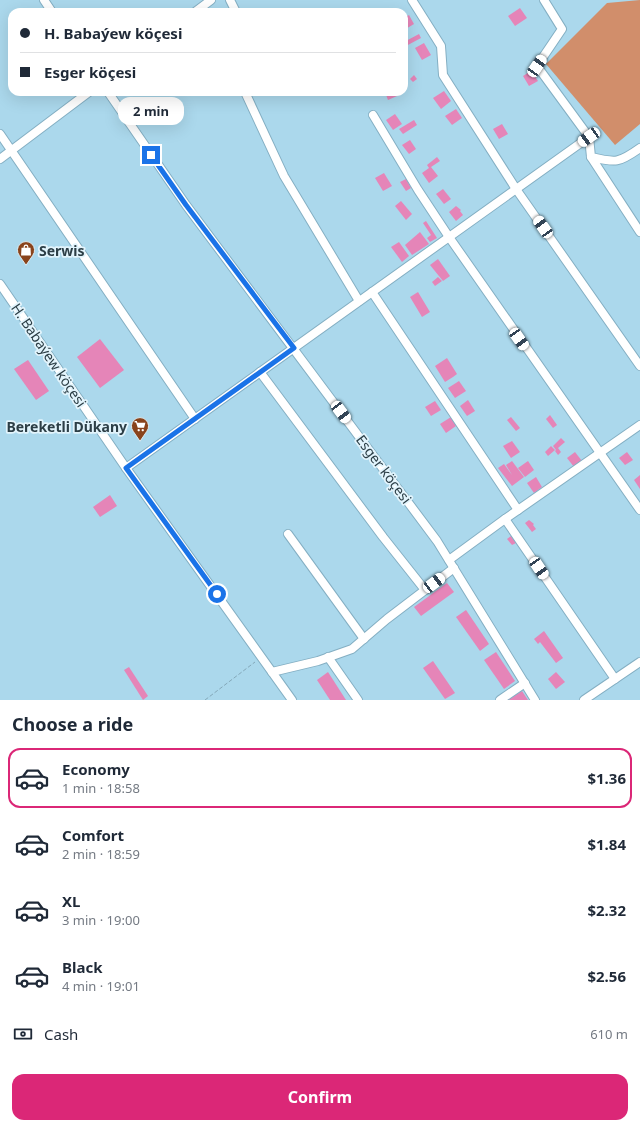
<!DOCTYPE html>
<html lang="en">
<head>
<meta charset="utf-8">
<style>
	body { margin:0; font-family:"Noto Sans",sans-serif; background:#f6f6f7; color:#1f2937; height:100vh; display:flex; flex-direction:column; font-size:15px; white-space:nowrap }
	* { box-sizing:border-box; margin:0 }
	p { font-size:13px; color:#747a83 }
	.icon { flex:none; width:22px; height:22px; fill:none; stroke:currentColor; stroke-width:2; stroke-linecap:round; stroke-linejoin:round }
	.map { position:relative; height:700px; overflow:hidden }
	.panel { display:flex; flex-direction:column; background:#fff; flex:1 }
	.panel>* { flex:none }
	.banner { position:absolute; left:8px; top:8px; width:400px; height:88px; border-radius:12px; box-shadow:0 4px 16px #0002; display:grid; align-content:center; height:88px; padding:0 12px; background:#fff }
	.end { position:absolute; width:18px; height:18px; margin:-9px; border:5px solid #1a73e8; background:#fff; box-shadow:0 0 0 2px #fff }
	.from { border-radius:50% }
	.bubble { position:absolute; height:28px; border-radius:12px; background:#fff; box-shadow:0 4px 16px #0002; font-size:13px; font-weight:700; line-height:28px; text-align:center }
	.car { position:absolute; width:12px; height:24px; margin:-12px -6px; border-radius:5px; box-shadow:0 0 3px 1px #0007; background:linear-gradient(#fff 24%,#345 0 40%,#fff 0 76%,#345 0 86%,#fff 0) }
	.banner b { display:flex; align-items:center; gap:14px; height:38px; font-size:15px }
	.banner b+b { border-top:1px solid #e0e1e3 }
	.banner i { width:10px; height:10px; background:#1f2937 }
	ul { padding:0; list-style:none }
	li { display:flex; align-items:center; gap:12px; height:60px; margin:0 8px 6px; padding:0 4px; border:2px solid transparent; border-radius:12px }
	li div { flex:1 }
	li b { display:block; font-size:15px }
	li em { font-style:normal; font-weight:700 }
	li.selected { border-color:#db2777 }
	li>.icon { width:36px; height:36px; stroke-width:1.5 }
	h2 { padding:0 12px; font-size:18px; line-height:48px }
	.pay { display:flex; align-items:center; gap:10px; height:44px; padding:0 12px; font-size:15px }
	.pay p { margin-inline-start:auto }
	.button { display:flex; gap:8px; margin-top:auto; padding:8px 12px }
	.button a { flex:1; height:46px; border-radius:12px; background:#db2777; color:#fff; font-size:16px; font-weight:700; line-height:46px; text-align:center }
	.map>svg:first-child { display:block }
	.green { fill:#d18e6b }
	.building { fill:#e585b8 }
	.lines { fill:none; stroke-linecap:round; stroke-linejoin:round }
	.minor-casing { stroke:#84afc3; stroke-width:10 }
	.path { stroke:#84a8b9; stroke-width:1; stroke-dasharray:4 2; stroke-linecap:butt }
	.minor { stroke:#fff; stroke-width:8 }
	.route { stroke:#1a73e8; stroke-width:5 }
	.labels { text-anchor:middle; dominant-baseline:central; stroke-width:3.5; stroke-linejoin:round; paint-order:stroke }
	.poi-label { font-size:14px; font-weight:bold; fill:#2c3e46; stroke:#e2f4fc; text-anchor:start }
	.street-label { font-size:14px; fill:#2c3e46; stroke:#e2f4fc }
</style>
</head>
<body>
<div class="map">
<svg width="640" height="700" viewBox="0 0 640 700">
	<rect width="100%" height="100%" fill="#abd8ec"/>
	<!-- green -->
	<path class="green" d="M640 0V124L615 145 546 64 607 3Z"/>
	<!-- building -->
	<g class="building">
		<path d="M520 8 527 18 515 26 508 16Z"/>
		<path d="M409 15 414 24 404 30V18Z"/>
		<path d="M419 34 421 38 406 46 404 42Z"/>
		<path d="M424 43 431 55 422 60 415 48Z"/>
		<path d="M531 71 538 81 529 86 523 76Z"/>
		<path d="M414 75 417 79 413 82 410 79Z"/>
		<path d="M444 91 451 101 441 109 433 98Z"/>
		<path d="M385 92H395L397 96 388 100Z"/>
		<path d="M456 109 462 118 452 125 445 116Z"/>
		<path d="M395 114 402 124 393 130 386 120Z"/>
		<path d="M414 120 417 125 403 134 399 129Z"/>
		<path d="M502 124 508 134 499 139 493 129Z"/>
		<path d="M410 140 416 149 409 154 402 145Z"/>
		<path d="M437 157 440 161 431 167 438 176 429 183 422 173 429 168 427 165Z"/>
		<path d="M384 173 392 186 383 191 375 178Z"/>
		<path d="M406 179 411 188 406 191 400 182Z"/>
		<path d="M443 189 451 199 444 204 436 194Z"/>
		<path d="M401 201 412 214 406 220 395 206Z"/>
		<path d="M456 206 461 210 460 211 463 215 456 221 449 212Z"/>
		<path d="M426 221 437 238 430 242 427 238 431 235 423 223Z"/>
		<path d="M420 232 429 244 412 255 405 245Z"/>
		<path d="M399 242 409 256 402 262 391 247Z"/>
		<path d="M438 259 450 276 443 281 430 265Z"/>
		<path d="M438 277 442 281 435 286 432 282Z"/>
		<path d="M418 292 430 312 422 317 410 297Z"/>
		<path d="M100 339 124 370 100 388 77 357Z"/>
		<path d="M447 358 457 374 453 377 445 366 453 377 445 382 435 366Z"/>
		<path d="M28 360 49 391 36 400 14 369Z"/>
		<path d="M459 381 466 391 455 398 448 388Z"/>
		<path d="M468 400 475 411 467 416 460 406Z"/>
		<path d="M435 401 441 410 431 416 425 407Z"/>
		<path d="M550 415 557 425 553 428 546 419Z"/>
		<path d="M451 417 456 426 446 433 440 424Z"/>
		<path d="M511 417 520 428 516 431 507 420Z"/>
		<path d="M561 438 565 442 558 448 561 452 558 455 555 451 556 450 553 446Z"/>
		<path d="M512 441 520 452 511 458 503 446Z"/>
		<path d="M551 446 555 450 548 456 545 452Z"/>
		<path d="M575 452 582 461 574 467 567 458Z"/>
		<path d="M627 452 633 460 625 465 619 458Z"/>
		<path d="M512 461 524 477 512 486 498 468 504 464 512 475 506 465Z"/>
		<path d="M528 461 534 470 525 477 518 468Z"/>
		<path d="M640 475V489L634 480Z"/>
		<path d="M536 477 542 487 534 493 527 483Z"/>
		<path d="M110 495 117 506 100 517 93 507Z"/>
		<path d="M529 520 534 524 533 525 536 529 532 532 525 523Z"/>
		<path d="M511 536 516 543 512 545 507 539Z"/>
		<path d="M447 583 454 592 421 616 414 607Z"/>
		<path d="M466 610 489 644 480 651 456 617Z"/>
		<path d="M544 631 563 658 556 663 540 642 538 644 534 639Z"/>
		<path d="M496 652 515 681 504 689 484 660Z"/>
		<path d="M433 661 455 693 445 699 423 668Z"/>
		<path d="M129 667 148 696 143 700 124 670Z"/>
		<path d="M328 672 346 700H330L317 680Z"/>
		<path d="M556 672 565 682 556 689 548 679Z"/>
		<path d="M522 691 528 700H508Z"/>
	</g>
	<g class="lines">
		<!-- minor casing -->
		<g class="minor-casing">
			<g id="minor">
				<path d="M44 0 52 12"/>
				<path d="M230 0 236 12"/>
				<path d="M412 0 441 46 443 75 516 189 640 366"/>
				<path d="M544 0 562 29 537 66 589 137 591 157C616 163 619 163 640 148"/>
				<path d="M195 12 211 0"/>
				<path d="M108 92 186 205 437 541 535 700"/>
				<path d="M245 92 284 176 359 301"/>
				<path d="M373 115 418 190 449 237 640 510"/>
				<path d="M0 134 195 419"/>
				<path d="M591 157 640 232"/>
				<path d="M0 159 89 92"/>
				<path d="M0 284 126 468 292 700"/>
				<path d="M372 292 518 510"/>
				<path d="M260 372 383 537 425 590"/>
				<path d="M126 468 589 137"/>
				<path d="M505 519 615 679"/>
				<path d="M288 534 364 639"/>
				<path d="M449 560 505 519 640 425"/>
				<path d="M328 657 358 700"/>
				<path d="M272 672 318 661 352 649 387 619 454 568"/>
				<path d="M500 700 525 683"/>
				<path d="M584 700 640 662"/>
			</g>
		</g>
		<!-- path -->
		<path class="path" d="M205 700 255 662"/>
		<!-- minor -->
		<use href="#minor" class="minor"/>
	</g>
	<g class="lines">
		<!-- route -->
		<path class="route" d="M151 155 186 205 294 348 126 468 217 594"/>
	</g>
	<!-- icons -->
	<defs>
		<g id="shop-pin" transform="scale(0.9)"><path d="M0 17L-7.5 6A9.5 9.5 0 1 1 7.5 6Z" fill="#89431b" stroke="#e2f4fc"/><path d="M-5-2.5h2.3a2.7 3.5 0 0 1 5.4 0H5L5.5 6h-11ZM-1.5-2.5h3a1.5 2.3 0 0 0-3 0Z" fill="#fff"/></g>
		<g id="supermarket-pin" transform="scale(0.9)"><path d="M0 17L-7.5 6A9.5 9.5 0 1 1 7.5 6Z" fill="#89431b" stroke="#e2f4fc"/><path d="M-6-5.5h2.5l.6 2H6L4.5 2H-2.5L-4.4-4H-6ZM-1.5 3.2a1.3 1.3 0 1 0 .1 0ZM3 3.2a1.3 1.3 0 1 0 .1 0Z" fill="#fff"/></g>
	</defs>
	<g fill-rule="evenodd">
		<use href="#shop-pin" x="26" y="250"/>
		<use href="#supermarket-pin" x="140" y="426"/>
	</g>
	<g class="labels">
		<!-- poi labels -->
		<g class="poi-label">
			<text x="39" y="250">Serwis</text>
			<text x="127" y="426" text-anchor="end">Bereketli Dükany</text>
		</g>
		<!-- street labels -->
		<g class="street-label">
			<text transform="translate(49 355) rotate(56)">H. Babaýew köçesi</text>
			<text transform="translate(384 469) rotate(53)">Esger köçesi</text>
		</g>
	</g>
</svg>
<i class="end from" style="left:217px;top:594px"></i>
<i class="end" style="left:151px;top:155px"></i>
<div class="bubble" style="left:118px;top:97px;width:66px">2 min</div>
<i class="car" style="left:537px;top:66px;rotate:34deg"></i>
<i class="car" style="left:589px;top:137px;rotate:235deg"></i>
<i class="car" style="left:543px;top:227px;rotate:325deg"></i>
<i class="car" style="left:519px;top:339px;rotate:145deg"></i>
<i class="car" style="left:341px;top:412px;rotate:143deg"></i>
<i class="car" style="left:539px;top:568px;rotate:146deg"></i>
<i class="car" style="left:434px;top:583px;rotate:53deg"></i>
<div class="banner">
<b><i class="from"></i>H. Babaýew köçesi</b>
<b><i></i>Esger köçesi</b>
</div>
</div>
<section class="panel">
<h2>Choose a ride</h2>
<ul>
<li class="selected"><svg class="icon" aria-label="car" viewBox="0 0 24 24"><path d="M5 17H2v-5l4-1 3-4h7l3 4 3 1v5h-3M9 17h6M6 11h13"/><circle cx="7" cy="17" r="2"/><circle cx="17" cy="17" r="2"/></svg><div><b>Economy</b><p>1 min · 18:58</p></div><em>$1.36</em></li>
<li><svg class="icon" aria-label="car" viewBox="0 0 24 24"><path d="M5 17H2v-5l4-1 3-4h7l3 4 3 1v5h-3M9 17h6M6 11h13"/><circle cx="7" cy="17" r="2"/><circle cx="17" cy="17" r="2"/></svg><div><b>Comfort</b><p>2 min · 18:59</p></div><em>$1.84</em></li>
<li><svg class="icon" aria-label="car" viewBox="0 0 24 24"><path d="M5 17H2v-5l4-1 3-4h7l3 4 3 1v5h-3M9 17h6M6 11h13"/><circle cx="7" cy="17" r="2"/><circle cx="17" cy="17" r="2"/></svg><div><b>XL</b><p>3 min · 19:00</p></div><em>$2.32</em></li>
<li><svg class="icon" aria-label="car" viewBox="0 0 24 24"><path d="M5 17H2v-5l4-1 3-4h7l3 4 3 1v5h-3M9 17h6M6 11h13"/><circle cx="7" cy="17" r="2"/><circle cx="17" cy="17" r="2"/></svg><div><b>Black</b><p>4 min · 19:01</p></div><em>$2.56</em></li>
</ul>
<div class="pay"><svg class="icon" aria-label="cash" viewBox="0 0 24 24"><path d="M3 7h18v10H3z"/><circle cx="12" cy="12" r="2"/></svg>Cash<p>610 m</p></div>
<div class="button"><a>Confirm</a></div>
</section>
</body>
</html>
